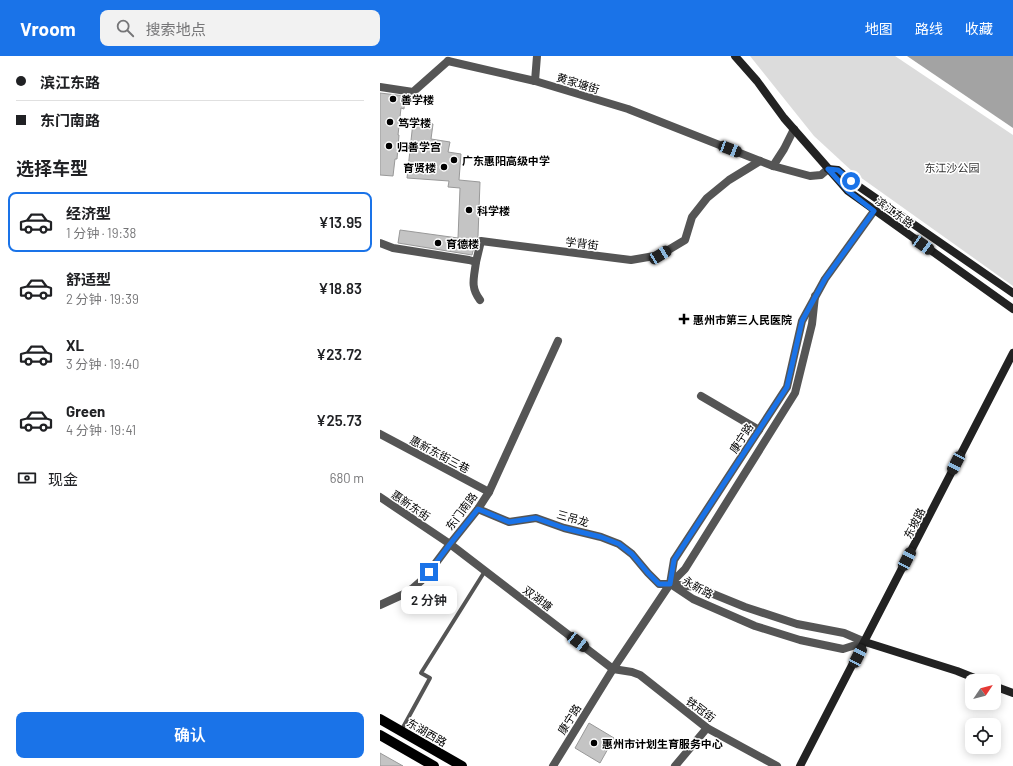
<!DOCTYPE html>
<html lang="zh">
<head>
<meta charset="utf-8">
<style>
	body { margin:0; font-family:Barlow,"Noto Sans SC",sans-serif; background:#f2f2f2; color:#202124; height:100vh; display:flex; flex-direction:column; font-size:15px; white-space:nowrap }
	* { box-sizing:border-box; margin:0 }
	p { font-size:13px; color:#757577 }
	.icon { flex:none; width:22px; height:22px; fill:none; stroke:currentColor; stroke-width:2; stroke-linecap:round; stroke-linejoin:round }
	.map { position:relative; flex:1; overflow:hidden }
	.drawer { display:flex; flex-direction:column; background:#fff; width:380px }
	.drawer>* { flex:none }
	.guide { display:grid; align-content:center; height:88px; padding:0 16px; background:#fff }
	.needle { width:26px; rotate:55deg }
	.tools { position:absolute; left:585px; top:618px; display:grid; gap:8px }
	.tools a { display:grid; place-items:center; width:36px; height:36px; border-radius:8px; background:#fff; box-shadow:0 2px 10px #0003; font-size:20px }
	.end { position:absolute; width:18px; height:18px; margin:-9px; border:5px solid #1a73e8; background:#fff; box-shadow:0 0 0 2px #fff }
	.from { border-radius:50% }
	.bubble { position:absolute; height:28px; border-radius:8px; background:#fff; box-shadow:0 2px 10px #0003; font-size:13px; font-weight:600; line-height:28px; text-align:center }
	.car { position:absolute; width:12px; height:24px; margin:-12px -6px; border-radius:5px; box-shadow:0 0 3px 1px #0007; background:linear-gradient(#222 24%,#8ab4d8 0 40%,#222 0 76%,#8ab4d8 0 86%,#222 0) }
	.guide b { display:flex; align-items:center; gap:14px; height:38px; font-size:15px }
	.guide b+b { border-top:1px solid #e0e0e0 }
	.guide i { width:10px; height:10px; background:#202124 }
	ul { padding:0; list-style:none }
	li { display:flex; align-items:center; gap:12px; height:60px; margin:0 8px 6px; padding:0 8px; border:2px solid transparent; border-radius:8px }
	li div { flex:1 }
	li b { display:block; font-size:15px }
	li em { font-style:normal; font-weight:600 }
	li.selected { border-color:#1a73e8 }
	li>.icon { width:36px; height:36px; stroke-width:1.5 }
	h2 { padding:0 16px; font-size:18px; line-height:48px }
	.pay { display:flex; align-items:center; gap:10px; height:44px; padding:0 16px; font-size:15px }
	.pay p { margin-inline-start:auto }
	.button { display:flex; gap:8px; margin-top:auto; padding:8px 16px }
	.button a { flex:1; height:46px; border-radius:8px; background:#1a73e8; color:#fff; font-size:16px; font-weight:600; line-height:46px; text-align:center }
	header { display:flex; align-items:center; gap:24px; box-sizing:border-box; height:56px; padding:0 20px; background:#1a73e8; color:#fff }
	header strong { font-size:19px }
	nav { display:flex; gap:22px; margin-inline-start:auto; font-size:14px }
	.search { width:280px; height:36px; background:#f2f2f2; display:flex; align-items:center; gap:10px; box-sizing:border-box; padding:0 14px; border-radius:8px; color:#757577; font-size:15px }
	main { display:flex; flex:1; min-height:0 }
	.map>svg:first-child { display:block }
	.green { fill:#dcdcdc }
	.water { fill:#a3a3a3 }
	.building { fill:#c4c4c4; stroke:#999 }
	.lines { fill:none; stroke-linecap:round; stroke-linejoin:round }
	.lane { stroke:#555; stroke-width:4 }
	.street { stroke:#555; stroke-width:8 }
	.secondary { stroke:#222; stroke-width:8 }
	.primary { stroke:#000; stroke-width:10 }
	.route { stroke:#1a73e8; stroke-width:5 }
	.poi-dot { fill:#000; stroke:#fff; stroke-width:1.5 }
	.labels { text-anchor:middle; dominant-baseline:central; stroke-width:3; stroke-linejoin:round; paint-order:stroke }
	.street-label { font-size:11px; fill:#000; stroke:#fff }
	.poi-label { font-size:11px; font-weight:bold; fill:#000; stroke:#fff; text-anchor:start }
	.park-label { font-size:11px; fill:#333; stroke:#fff }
</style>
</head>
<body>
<header>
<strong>Vroom</strong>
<div class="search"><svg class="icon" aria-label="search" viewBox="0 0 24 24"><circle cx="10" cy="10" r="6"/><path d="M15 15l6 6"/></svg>搜索地点</div>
<nav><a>地图</a><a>路线</a><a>收藏</a></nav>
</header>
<main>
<section class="drawer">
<div class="guide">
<b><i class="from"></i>滨江东路</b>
<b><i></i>东门南路</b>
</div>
<h2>选择车型</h2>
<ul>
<li class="selected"><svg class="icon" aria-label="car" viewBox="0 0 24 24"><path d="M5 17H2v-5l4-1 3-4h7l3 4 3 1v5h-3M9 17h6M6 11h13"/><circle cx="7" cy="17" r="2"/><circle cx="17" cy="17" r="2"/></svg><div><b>经济型</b><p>1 分钟 · 19:38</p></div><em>¥13.95</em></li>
<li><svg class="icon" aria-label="car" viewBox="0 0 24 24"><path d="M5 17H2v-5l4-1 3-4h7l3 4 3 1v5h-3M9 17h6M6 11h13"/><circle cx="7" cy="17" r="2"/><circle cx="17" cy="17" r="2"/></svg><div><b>舒适型</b><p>2 分钟 · 19:39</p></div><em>¥18.83</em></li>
<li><svg class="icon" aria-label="car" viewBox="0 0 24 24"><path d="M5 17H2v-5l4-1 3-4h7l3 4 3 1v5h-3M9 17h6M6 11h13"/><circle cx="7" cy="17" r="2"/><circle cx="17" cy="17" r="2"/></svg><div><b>XL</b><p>3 分钟 · 19:40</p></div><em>¥23.72</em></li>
<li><svg class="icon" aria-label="car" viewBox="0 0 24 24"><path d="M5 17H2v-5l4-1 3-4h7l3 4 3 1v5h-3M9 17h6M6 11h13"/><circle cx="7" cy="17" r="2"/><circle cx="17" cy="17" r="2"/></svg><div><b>Green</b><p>4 分钟 · 19:41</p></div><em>¥25.73</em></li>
</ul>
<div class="pay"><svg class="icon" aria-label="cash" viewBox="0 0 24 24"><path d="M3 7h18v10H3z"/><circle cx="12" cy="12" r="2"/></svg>现金<p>680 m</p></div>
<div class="button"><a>确认</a></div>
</section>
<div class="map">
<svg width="633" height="710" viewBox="0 0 633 710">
	<rect width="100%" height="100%" fill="#fff"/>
	<!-- green -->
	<path class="green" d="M370 0H515L633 79V230L473 116 434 80Z"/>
	<!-- water -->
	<path class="water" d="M527 0H633V72Z"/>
	<!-- building -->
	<g class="building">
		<path d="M0 37 25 40 24 53 21 52 18 79H19L17 103H15L13 120 0 119Z"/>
		<path d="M33 66 53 68 51 83 70 86 68 96 81 98 79 124 100 126 98 180 96 184 92 199 18 187 20 174 78 182 80 132 68 131 69 125 27 122Z"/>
		<path d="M209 667 234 682 220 707 195 692Z"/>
		<path d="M0 697 23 710H0Z"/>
	</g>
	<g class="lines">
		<!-- lane -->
		<path class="lane" d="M21 675 50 622 41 617 105 515"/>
		<!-- street -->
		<g class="street">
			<path d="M68 5 155 25 248 53 393 110 430 120 441 119 448 113"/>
			<path d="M155 25 157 0"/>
			<path d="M0 31 33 36 68 5"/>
			<path d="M393 110 404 93 414 73"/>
			<path d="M0 187 13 192 89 204 96 206 101 185 251 204 280 199 305 184 312 161 327 142 349 124 380 105"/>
			<path d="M96 206C94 222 90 231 100 244"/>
			<path d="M321 340 379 374"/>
			<path d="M0 378 109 436"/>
			<path d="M0 441 70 488 233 613 252 616 260 619 327 672 397 710"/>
			<path d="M98 453 129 466 156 462 184 472 221 481 239 488 252 498 268 517 279 528H290L316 531 365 551 417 568 464 577 485 586"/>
			<path d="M290 528 294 504 407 331 422 265 445 223 494 155"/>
			<path d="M292 529 313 543 375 570 420 584 463 593 485 586"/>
			<path d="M0 549 24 538 33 532 41 525 49 516 70 488 98 453 109 436 178 285"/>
			<path d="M173 710 233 613 290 528 305 513 415 337 432 268 435 240"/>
			<path d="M295 710 327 672"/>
		</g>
		<!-- secondary -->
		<g class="secondary">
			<path d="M355 0 377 25 404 62 468 135 633 253"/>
			<path d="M448 113 458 114 471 125 633 237"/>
			<path d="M485 586 577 615 602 625"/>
			<path d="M614 630 633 637"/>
			<path d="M420 710 633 297"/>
		</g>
		<!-- primary -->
		<g class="primary">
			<path d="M0 663 82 710"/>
			<path d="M0 679 54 710"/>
		</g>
	</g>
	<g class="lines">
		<!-- route -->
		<path class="route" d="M49 516 70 488 98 453 129 466 156 462 184 472 221 481 239 488 252 498 268 517 279 528H290L294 504 407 331 422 265 445 223 494 155 468 135 448 113 458 114 471 125"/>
	</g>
	<!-- markers -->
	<g class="poi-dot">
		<circle cx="13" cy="43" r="4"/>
		<circle cx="10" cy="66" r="4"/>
		<circle cx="9" cy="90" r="4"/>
		<circle cx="74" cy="104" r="4"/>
		<circle cx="64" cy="111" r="4"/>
		<circle cx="89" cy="154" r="4"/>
		<circle cx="58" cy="187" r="4"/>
		<path d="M302 257h4v4h4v4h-4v4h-4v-4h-4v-4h4z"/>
		<circle cx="214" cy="687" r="4"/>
	</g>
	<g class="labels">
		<!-- street labels -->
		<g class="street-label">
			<text transform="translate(198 27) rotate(17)">黄家塘街</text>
			<text transform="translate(515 156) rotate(36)">滨江东路</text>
			<text transform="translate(202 187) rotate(7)">学背街</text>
			<text transform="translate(361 382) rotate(-57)">康宁路</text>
			<text transform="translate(60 398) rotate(28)">惠新东街三巷</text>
			<text transform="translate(31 449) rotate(34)">惠新东街</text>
			<text transform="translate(81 455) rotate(-53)">东门南路</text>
			<text transform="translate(193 462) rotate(16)">三吊龙</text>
			<text transform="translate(534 467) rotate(-63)">东坡路</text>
			<text transform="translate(318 531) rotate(29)">永新路</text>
			<text transform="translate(158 542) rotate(37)">双湖塘</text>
			<text transform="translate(321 653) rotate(37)">铁冠街</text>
			<text transform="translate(189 663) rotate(-58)">康宁路</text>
			<text transform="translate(47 676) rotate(30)">东湖西路</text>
		</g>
		<!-- poi labels -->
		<g class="poi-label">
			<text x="21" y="43">善学楼</text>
			<text x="18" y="66">笃学楼</text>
			<text x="17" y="90">归善学宫</text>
			<text x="82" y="104">广东惠阳高级中学</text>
			<text x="56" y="111" text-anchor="end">育贤楼</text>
			<text x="97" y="154">科学楼</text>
			<text x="66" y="187">育德楼</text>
			<text x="313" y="263">惠州市第三人民医院</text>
			<text x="222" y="687">惠州市计划生育服务中心</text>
		</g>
		<!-- park labels -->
		<g class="park-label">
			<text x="572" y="111">东江沙公园</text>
		</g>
	</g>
</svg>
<div class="tools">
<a><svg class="needle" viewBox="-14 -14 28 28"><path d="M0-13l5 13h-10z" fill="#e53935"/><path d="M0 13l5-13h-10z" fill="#757577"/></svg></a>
<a><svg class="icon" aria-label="locate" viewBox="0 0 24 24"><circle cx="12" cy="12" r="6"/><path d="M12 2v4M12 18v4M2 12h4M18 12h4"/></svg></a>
</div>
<i class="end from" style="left:471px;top:125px"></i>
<i class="end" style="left:49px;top:516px"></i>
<div class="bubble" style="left:21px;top:530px;width:56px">2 分钟</div>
<i class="car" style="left:350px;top:93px;rotate:111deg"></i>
<i class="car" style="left:543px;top:189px;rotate:125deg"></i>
<i class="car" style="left:280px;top:199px;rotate:59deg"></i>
<i class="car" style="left:576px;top:407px;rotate:207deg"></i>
<i class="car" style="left:527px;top:503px;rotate:27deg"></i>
<i class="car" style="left:198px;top:586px;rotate:128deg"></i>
<i class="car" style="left:478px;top:600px;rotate:27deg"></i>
</div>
</main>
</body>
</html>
